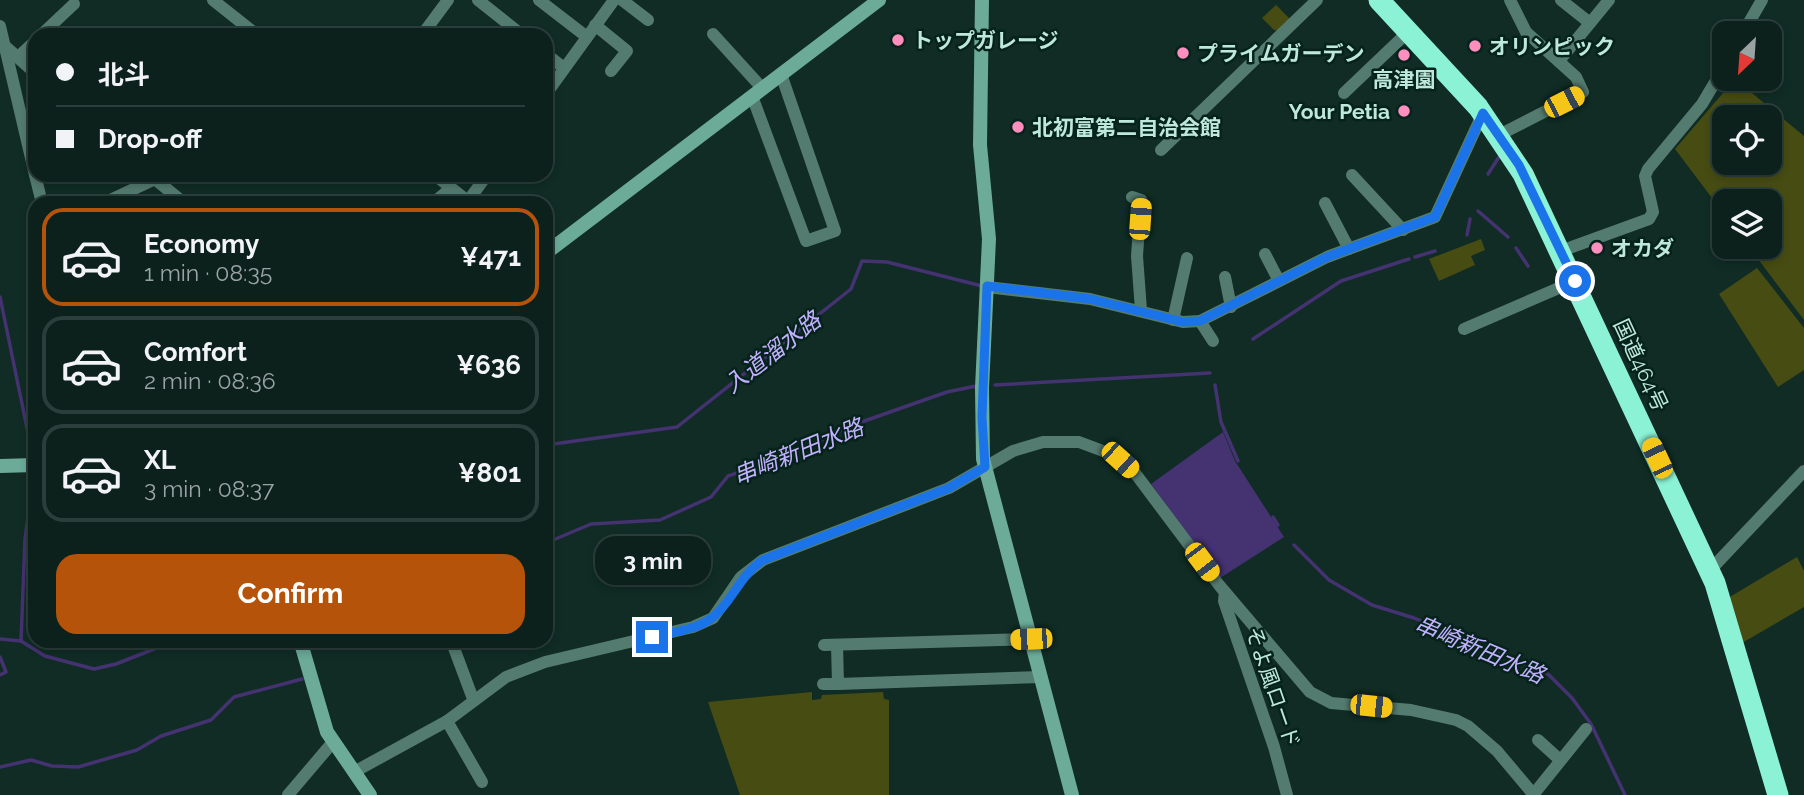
<!DOCTYPE html>
<html lang="en">
<head>
<meta charset="utf-8">
<style>
	body { margin:0; font-family:Raleway,"Noto Sans JP",sans-serif; background:#152925; color:#f1f3f6; height:100vh; display:flex; flex-direction:column; font-size:26px; white-space:nowrap }
	* { box-sizing:border-box; margin:0 }
	p { font-size:23px; color:#9aa3a3 }
	.icon { flex:none; width:38px; height:38px; fill:none; stroke:currentColor; stroke-width:2; stroke-linecap:round; stroke-linejoin:round }
	.map { position:relative; flex:1; overflow:hidden }
	.side { position:absolute; left:28px; top:196px; width:525px; height:452px; display:flex; flex-direction:column; background:#0c211c; border-radius:21px; box-shadow:0 4px 10px #0003,0 0 0 2px #2c3e3b }
	.side>* { flex:none }
	.guide { position:absolute; left:28px; top:28px; width:525px; height:154px; border-radius:21px; box-shadow:0 4px 10px #0003,0 0 0 2px #2c3e3b; display:grid; align-content:center; height:154px; padding:0 28px; background:#0c211c }
	.needle { width:46px; rotate:205deg }
	.fabs { position:absolute; left:1712px; top:21px; display:grid; gap:14px }
	.fabs a { display:grid; place-items:center; width:70px; height:70px; border-radius:14px; background:#0c211c; box-shadow:0 4px 10px #0003,0 0 0 2px #2c3e3b; font-size:35px }
	.end { position:absolute; width:32px; height:32px; margin:-16px; border:9px solid #1a73e8; background:#fff; box-shadow:0 0 0 4px #fff }
	.from { border-radius:50% }
	.bubble { position:absolute; height:49px; border-radius:21px; background:#0c211c; box-shadow:0 4px 10px #0003,0 0 0 2px #2c3e3b; font-size:23px; font-weight:700; line-height:49px; text-align:center }
	.car { position:absolute; width:21px; height:42px; margin:-21px -10px; border-radius:9px; box-shadow:0 0 5px 2px #0007; background:linear-gradient(#f5c518 24%,#345 0 40%,#f5c518 0 76%,#345 0 86%,#f5c518 0) }
	.guide b { display:flex; align-items:center; gap:24px; height:66px; font-size:26px }
	.guide b+b { border-top:2px solid #2c3e3b }
	.guide i { width:18px; height:18px; background:#f1f3f6 }
	ul { padding:12px 0 0; list-style:none }
	li { display:flex; align-items:center; gap:21px; height:98px; margin:0 14px 10px; padding:0 14px; border:4px solid #2c3e3b; border-radius:21px }
	li div { flex:1 }
	li b { display:block; font-size:26px }
	li em { font-style:normal; font-weight:700 }
	li.current { border-color:#b45309 }
	li>.icon { width:63px; height:63px; stroke-width:1.5 }
	.button { display:flex; gap:14px; margin-top:auto; padding:14px 28px }
	.button a { flex:1; height:80px; border-radius:21px; background:#b45309; color:#fff; font-size:28px; font-weight:700; line-height:80px; text-align:center }
	.map>svg:first-child { display:block }
	.green { fill:#474c13; fill-rule:evenodd }
	.water { fill:#443271 }
	.lines { fill:none; stroke-linecap:round; stroke-linejoin:round }
	.stream { stroke:#443271; stroke-width:3.5 }
	.street { stroke:#547b6f; stroke-width:12 }
	.secondary { stroke:#6bab98; stroke-width:14 }
	.highway { stroke:#8bf2d5; stroke-width:21 }
	.route { stroke:#1a73e8; stroke-width:9 }
	.poi-dot { fill:#fe8ebe; stroke:#05221b; stroke-width:2.5 }
	.labels { text-anchor:middle; dominant-baseline:central; stroke-width:5; stroke-linejoin:round; paint-order:stroke }
	.poi-label { font-size:21px; font-weight:bold; fill:#bee8db; stroke:#05221b; text-anchor:start }
	.street-label { font-size:21px; fill:#bee8db; stroke:#05221b }
	.water-label { font-size:23px; font-style:italic; fill:#c2b1fe; stroke:#05221b }
</style>
</head>
<body>
<div class="map">
<svg width="1804" height="795" viewBox="0 0 1804 795">
	<rect width="100%" height="100%" fill="#102c25"/>
	<!-- green -->
	<g class="green">
		<path d="M1276 5 1291 20 1280 31 1274 30 1262 18Z"/>
		<path d="M1735 79 1804 136V320L1749 247H1769V201H1724V214L1675 149ZM1724 117H1769V163H1724Z"/>
		<path d="M1481 239 1485 250 1471 256 1475 265 1439 281 1429 259Z"/>
		<path d="M1757 268 1804 328V370L1778 387 1719 294Z"/>
		<path d="M1797 557 1804 571V607L1742 643 1728 598Z"/>
		<path d="M812 692V700L821 699 822 695 883 692 884 699 889 700V795H740L708 702Z"/>
	</g>
	<!-- water -->
	<path class="water" d="M1223 432 1235 461 1284 537 1220 578 1151 484Z"/>
	<g class="lines">
		<!-- stream -->
		<g class="stream">
			<path d="M1488 174 1499 157"/>
			<path d="M1478 211 1508 237"/>
			<path d="M1467 235 1470 219"/>
			<path d="M1516 248 1528 266"/>
			<path d="M1415 257 1435 251"/>
			<path d="M0 297 33 457"/>
			<path d="M1253 339 1341 281 1409 259"/>
			<path d="M995 385 1210 373"/>
			<path d="M1215 385 1221 422 1238 461"/>
			<path d="M546 445 677 427 851 289 862 261 887 262 982 286"/>
			<path d="M1273 517 1278 525"/>
			<path d="M546 543 591 524 660 520 711 497 728 476 785 457 853 425 947 392 976 386"/>
			<path d="M1294 545 1329 580 1372 605 1414 618 1548 674 1572 698 1591 724 1625 795"/>
			<path d="M0 639 21 641 45 656 94 669 116 664 159 647 166 640"/>
			<path d="M21 641 25 539 34 474"/>
			<path d="M0 657 6 672 0 675"/>
			<path d="M0 767 31 760 52 766 78 767 137 750 161 736 211 720 234 697 302 679"/>
		</g>
		<!-- street -->
		<g class="street">
			<path d="M213 0 257 35"/>
			<path d="M478 0 522 35"/>
			<path d="M539 0 587 37"/>
			<path d="M622 0 648 20"/>
			<path d="M1561 0 1590 23"/>
			<path d="M595 25 627 51 611 71"/>
			<path d="M0 26 35 175"/>
			<path d="M1743 33 1762 0"/>
			<path d="M713 34 762 88"/>
			<path d="M41 35 74 4"/>
			<path d="M422 35 448 0"/>
			<path d="M5 46 35 73"/>
			<path d="M546 54 564 68"/>
			<path d="M18 57 35 41"/>
			<path d="M1559 61 1609 0"/>
			<path d="M1344 93 1408 32"/>
			<path d="M546 94 614 0"/>
			<path d="M752 96 806 241 835 231 781 74"/>
			<path d="M1499 135 1583 92 1576 77 1526 32 1510 0"/>
			<path d="M1161 150 1317 0"/>
			<path d="M35 175 42 203"/>
			<path d="M150 175 184 203"/>
			<path d="M435 175 470 203"/>
			<path d="M1352 175 1403 230"/>
			<path d="M1132 197 1141 200 1137 256 1141 310"/>
			<path d="M468 201 487 175"/>
			<path d="M104 203 155 179"/>
			<path d="M433 203 451 188"/>
			<path d="M1325 203 1349 249"/>
			<path d="M1561 251 1649 219 1653 212 1645 176 1648 169 1702 104 1724 67"/>
			<path d="M1265 254 1279 281"/>
			<path d="M1225 277 1231 307"/>
			<path d="M987 287 1090 299 1183 322 1200 321 1327 257 1435 217 1483 113"/>
			<path d="M1173 320 1187 258"/>
			<path d="M1200 321 1213 341"/>
			<path d="M1464 329 1575 281"/>
			<path d="M1707 567 1714 566 1804 471"/>
			<path d="M1225 592 1224 601 1274 747 1287 795"/>
			<path d="M451 640 473 699"/>
			<path d="M824 645 1031 639"/>
			<path d="M837 645 838 684 1041 677"/>
			<path d="M823 684H838"/>
			<path d="M447 721 482 782"/>
			<path d="M1538 740 1560 760"/>
			<path d="M354 772 447 721 506 677 545 662 693 627 713 618 741 577 763 560 949 488 1013 451 1043 442H1079L1111 454 1135 473 1219 585 1310 692 1331 703 1411 710 1456 720 1468 726 1497 751 1534 795"/>
			<path d="M288 795 333 742"/>
			<path d="M1533 795 1586 729"/>
		</g>
		<!-- secondary -->
		<g class="secondary">
			<path d="M982 0 980 145 989 239 982 388 983 459 1072 795"/>
			<path d="M546 253 879 0"/>
			<path d="M0 466 35 465"/>
			<path d="M300 640 327 732 370 795"/>
		</g>
		<!-- highway -->
		<path class="highway" d="M1379 0 1478 107 1523 174 1715 583 1778 795"/>
	</g>
	<g class="lines">
		<!-- route -->
		<path class="route" d="M652 637C671 632 698 630 713 617 733 601 739 576 763 560L949 488 985 467 982 417 987 286 1090 299 1183 322 1200 321 1327 257 1435 217 1483 113 1519 165 1575 281"/>
	</g>
	<!-- markers -->
	<g class="poi-dot">
		<circle cx="898" cy="40" r="7"/>
		<circle cx="1475" cy="46" r="7"/>
		<circle cx="1183" cy="53" r="7"/>
		<circle cx="1404" cy="55" r="7"/>
		<circle cx="1404" cy="111" r="7"/>
		<circle cx="1018" cy="127" r="7"/>
		<circle cx="1597" cy="248" r="7"/>
	</g>
	<g class="labels">
		<!-- poi labels -->
		<g class="poi-label">
			<text x="912" y="40">トップガレージ</text>
			<text x="1489" y="46">オリンピック</text>
			<text x="1197" y="53">プライムガーデン</text>
			<text x="1404" y="79" text-anchor="middle">高津園</text>
			<text x="1390" y="111" text-anchor="end">Your Petia</text>
			<text x="1032" y="127">北初富第二自治会館</text>
			<text x="1611" y="248">オカダ</text>
		</g>
		<!-- street labels -->
		<g class="street-label">
			<text transform="translate(1641 365) rotate(65)">国道464号</text>
			<text transform="translate(1273 687) rotate(71)">そよ風ロード</text>
		</g>
		<!-- water labels -->
		<g class="water-label">
			<text transform="translate(772 352) rotate(-38)">入道溜水路</text>
			<text transform="translate(798 451) rotate(-22)">串崎新田水路</text>
			<text transform="translate(1480 649) rotate(23)">串崎新田水路</text>
		</g>
	</g>
</svg>
<div class="fabs">
<a><svg class="needle" viewBox="-14 -14 28 28"><path d="M0-13l5 13h-10z" fill="#e53935"/><path d="M0 13l5-13h-10z" fill="#9aa3a3"/></svg></a>
<a><svg class="icon" aria-label="locate" viewBox="0 0 24 24"><circle cx="12" cy="12" r="6"/><path d="M12 2v4M12 18v4M2 12h4M18 12h4"/></svg></a>
<a><svg class="icon" aria-label="layers" viewBox="0 0 24 24"><path d="M12 4l9 5-9 5-9-5zM3 14l9 5 9-5"/></svg></a>
</div>
<i class="end from" style="left:1575px;top:281px"></i>
<i class="end" style="left:652px;top:637px"></i>
<div class="bubble" style="left:595px;top:536px;width:116px">3 min</div>
<i class="car" style="left:1564px;top:102px;rotate:63deg"></i>
<i class="car" style="left:1140px;top:219px;rotate:4deg"></i>
<i class="car" style="left:1657px;top:458px;rotate:335deg"></i>
<i class="car" style="left:1120px;top:460px;rotate:132deg"></i>
<i class="car" style="left:1202px;top:562px;rotate:143deg"></i>
<i class="car" style="left:1031px;top:639px;rotate:268deg"></i>
<i class="car" style="left:1371px;top:706px;rotate:96deg"></i>
<div class="guide">
<b><i class="from"></i>北斗</b>
<b><i></i>Drop-off</b>
</div>
<section class="side">
<ul>
<li class="current"><svg class="icon" aria-label="car" viewBox="0 0 24 24"><path d="M5 17H2v-5l4-1 3-4h7l3 4 3 1v5h-3M9 17h6M6 11h13"/><circle cx="7" cy="17" r="2"/><circle cx="17" cy="17" r="2"/></svg><div><b>Economy</b><p>1 min · 08:35</p></div><em>¥471</em></li>
<li><svg class="icon" aria-label="car" viewBox="0 0 24 24"><path d="M5 17H2v-5l4-1 3-4h7l3 4 3 1v5h-3M9 17h6M6 11h13"/><circle cx="7" cy="17" r="2"/><circle cx="17" cy="17" r="2"/></svg><div><b>Comfort</b><p>2 min · 08:36</p></div><em>¥636</em></li>
<li><svg class="icon" aria-label="car" viewBox="0 0 24 24"><path d="M5 17H2v-5l4-1 3-4h7l3 4 3 1v5h-3M9 17h6M6 11h13"/><circle cx="7" cy="17" r="2"/><circle cx="17" cy="17" r="2"/></svg><div><b>XL</b><p>3 min · 08:37</p></div><em>¥801</em></li>
</ul>
<div class="button"><a>Confirm</a></div>
</section>
</div>
</body>
</html>
